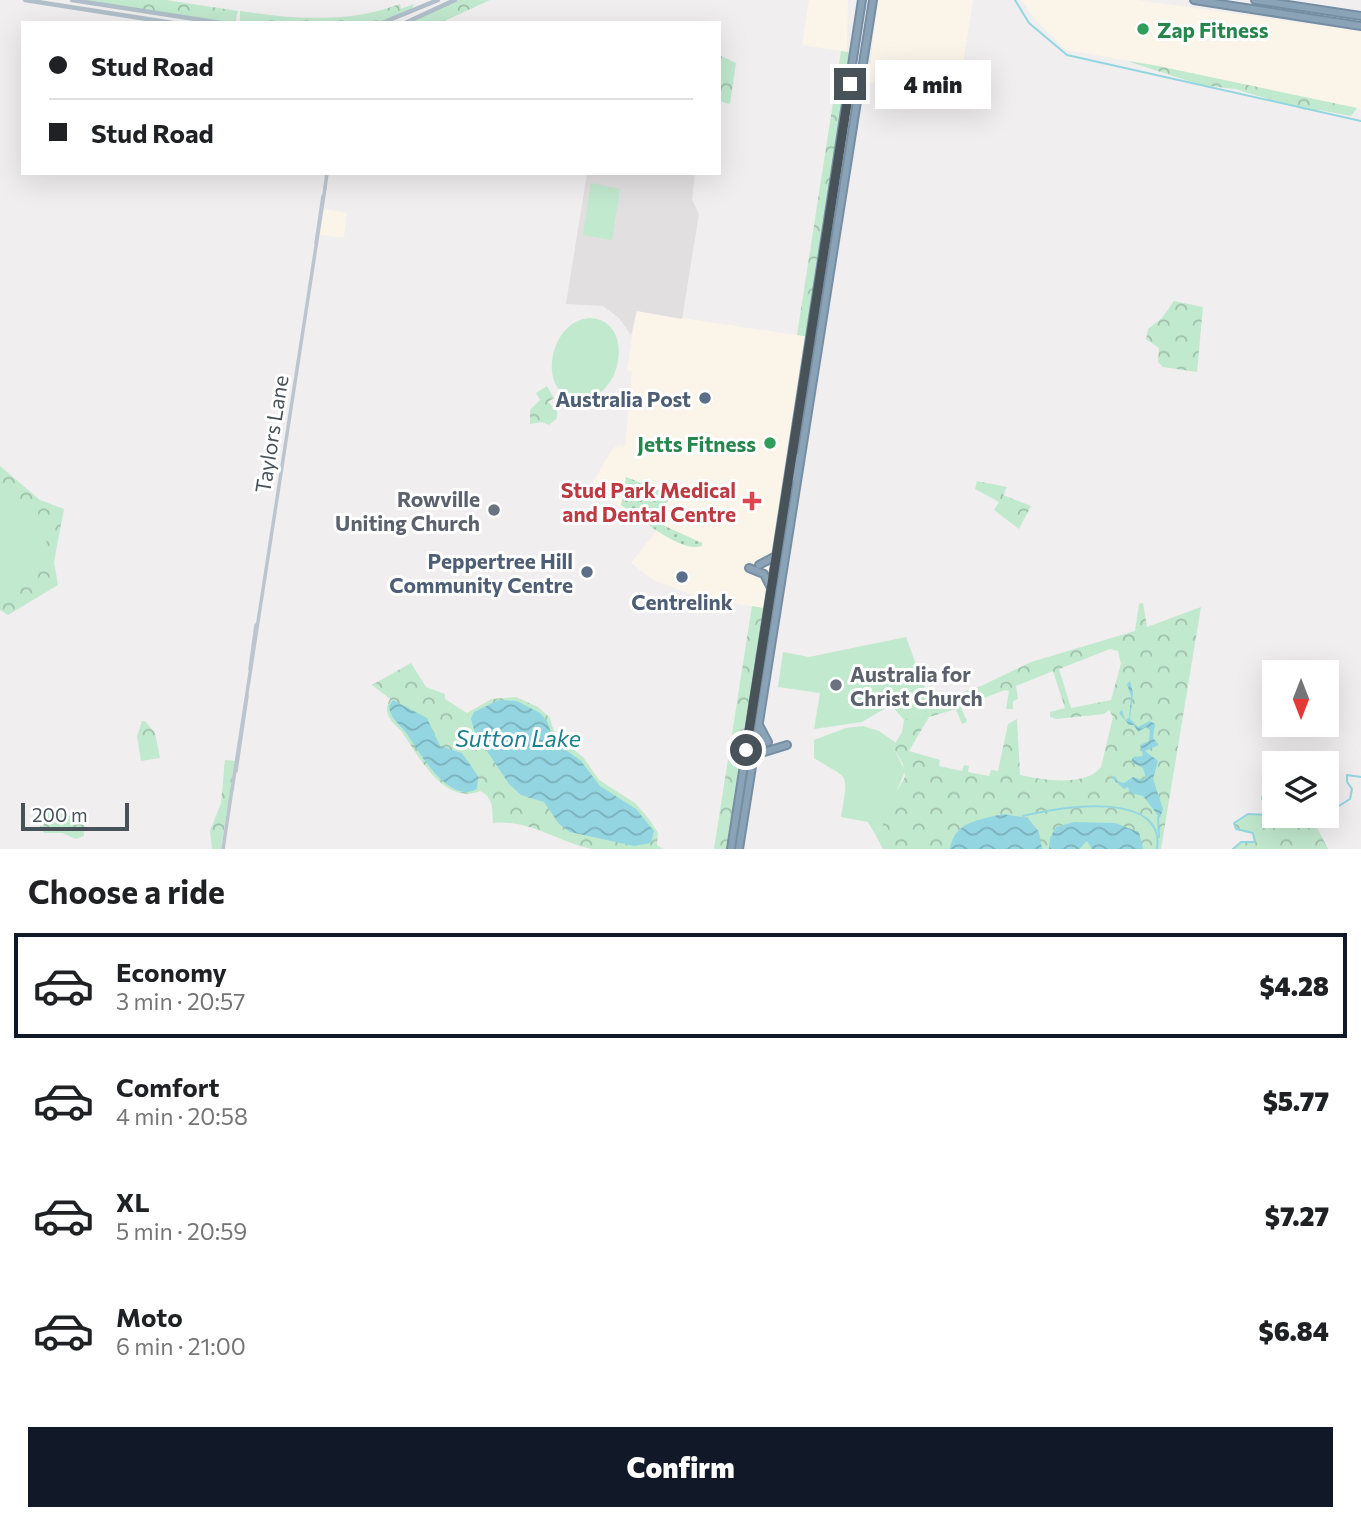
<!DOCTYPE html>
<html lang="en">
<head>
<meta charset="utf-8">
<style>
	body { margin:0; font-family:Commissioner,sans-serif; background:#f6f6f6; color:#202124; height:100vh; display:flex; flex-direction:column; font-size:26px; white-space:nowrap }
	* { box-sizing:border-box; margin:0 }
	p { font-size:23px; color:#757577 }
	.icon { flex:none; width:38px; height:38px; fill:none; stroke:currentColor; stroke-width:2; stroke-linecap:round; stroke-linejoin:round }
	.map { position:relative; height:849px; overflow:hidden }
	.side { display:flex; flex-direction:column; background:#fff; flex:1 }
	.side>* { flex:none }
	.top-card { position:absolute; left:21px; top:21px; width:700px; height:154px; border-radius:0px; box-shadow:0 7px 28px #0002; display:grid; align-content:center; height:154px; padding:0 28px; background:#fff }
	.needle { width:46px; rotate:180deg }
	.buttons { position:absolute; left:1262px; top:660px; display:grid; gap:14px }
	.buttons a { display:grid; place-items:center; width:77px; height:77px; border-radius:0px; background:#fff; box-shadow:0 7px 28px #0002; font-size:35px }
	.scale { position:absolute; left:21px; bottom:18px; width:108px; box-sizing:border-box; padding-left:7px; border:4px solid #485259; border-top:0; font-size:19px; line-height:24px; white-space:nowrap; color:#485259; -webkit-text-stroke:5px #fff; paint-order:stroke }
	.end { position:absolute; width:32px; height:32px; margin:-16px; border:9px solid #485259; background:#fff; box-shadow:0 0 0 4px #fff }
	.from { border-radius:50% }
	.bubble { position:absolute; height:49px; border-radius:0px; background:#fff; box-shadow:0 7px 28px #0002; font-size:23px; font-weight:800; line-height:49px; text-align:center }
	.top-card b { display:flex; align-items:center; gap:24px; height:66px; font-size:26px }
	.top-card b+b { border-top:2px solid #e0e0e0 }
	.top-card i { width:18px; height:18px; background:#202124 }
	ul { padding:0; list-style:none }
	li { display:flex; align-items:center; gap:21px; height:105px; margin:0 14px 10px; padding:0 14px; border:4px solid transparent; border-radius:0px }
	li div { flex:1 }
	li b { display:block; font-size:26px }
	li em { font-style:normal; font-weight:800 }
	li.on { border-color:#111827 }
	li>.icon { width:63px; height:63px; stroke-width:1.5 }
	h2 { padding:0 28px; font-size:32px; line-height:84px }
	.primary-button { display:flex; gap:14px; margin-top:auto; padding:14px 28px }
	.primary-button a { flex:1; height:80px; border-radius:0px; background:#111827; color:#fff; font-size:28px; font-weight:800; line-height:80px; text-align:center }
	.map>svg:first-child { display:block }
	.commercial { fill:#faf4e9 }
	.education { fill:#e1dfdf }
	.grass { fill:url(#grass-dots) }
	.forest { fill:url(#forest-crowns); fill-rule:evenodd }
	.garden { fill:#c1e9ce }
	.water { fill:url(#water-waves) }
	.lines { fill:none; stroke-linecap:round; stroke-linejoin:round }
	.stream { stroke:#93d6e1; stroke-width:2 }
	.highway-casing { stroke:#768ea3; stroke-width:10 }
	.secondary { stroke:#bcc5ce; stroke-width:3.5 }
	.primary { stroke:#b1bfca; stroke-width:4.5 }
	.highway { stroke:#8ba3b7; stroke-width:6 }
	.route { stroke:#485259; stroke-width:9 }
	.leisure-dot { fill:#2e9e5b; stroke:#fff; stroke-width:2.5 }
	.service-dot { fill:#5c6f8a; stroke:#fff; stroke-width:2.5 }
	.health-dot { fill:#e0444e; stroke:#fff; stroke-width:2.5 }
	.worship-dot { fill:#6b7280; stroke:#fff; stroke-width:2.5 }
	.labels { text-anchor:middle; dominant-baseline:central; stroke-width:6; stroke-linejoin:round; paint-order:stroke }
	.leisure-label { font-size:21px; font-weight:bold; fill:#27864d; stroke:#fff; text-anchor:start }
	.service-label { font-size:21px; font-weight:bold; fill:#4e5e75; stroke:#fff; text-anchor:end }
	.street-label { font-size:21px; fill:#485259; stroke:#fff }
	.health-label { font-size:21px; font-weight:bold; fill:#be3a42; stroke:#fff; text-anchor:end }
	.worship-label { font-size:21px; font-weight:bold; fill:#5b616d; stroke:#fff; text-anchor:end }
	.water-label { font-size:23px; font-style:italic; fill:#1b8091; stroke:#fff }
</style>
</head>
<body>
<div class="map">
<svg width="1361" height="849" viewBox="0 0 1361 849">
	<defs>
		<pattern id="grass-dots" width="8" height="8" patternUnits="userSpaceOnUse" patternTransform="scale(1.75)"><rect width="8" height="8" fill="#c1e9ce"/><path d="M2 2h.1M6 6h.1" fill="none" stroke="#9fbfaa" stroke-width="1.8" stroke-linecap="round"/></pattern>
		<pattern id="forest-crowns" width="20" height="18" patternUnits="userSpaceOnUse" patternTransform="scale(1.75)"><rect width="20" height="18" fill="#c1e9ce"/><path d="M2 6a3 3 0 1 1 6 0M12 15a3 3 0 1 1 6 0" fill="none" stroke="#9fbfaa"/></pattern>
		<pattern id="water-waves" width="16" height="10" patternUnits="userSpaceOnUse" patternTransform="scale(1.75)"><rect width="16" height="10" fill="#93d6e1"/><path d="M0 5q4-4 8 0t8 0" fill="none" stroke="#7ab0b9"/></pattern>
	</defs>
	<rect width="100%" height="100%" fill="#f0eeee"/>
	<!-- commercial -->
	<g class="commercial">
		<path d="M809 0H848L847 52 802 45Z"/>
		<path d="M878 0H973L958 96 868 82Z"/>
		<path d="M1022 0H1137L1361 31V110L1153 65 1066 50 1033 17Z"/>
		<path d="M324 209 347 213 344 238 320 235Z"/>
		<path d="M636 311 810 337 768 609 701 598 653 580 631 563 657 530 612 502 586 494 612 449 618 445 625 446 632 371 627 370Z"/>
	</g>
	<!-- education -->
	<path class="education" d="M587 173H695L692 200 699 214 682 319 637 311 631 335 619 318 603 306 566 304Z"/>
	<!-- grass -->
	<path class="grass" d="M626 477 671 495 656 522 702 543V546C681 554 639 517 621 505Z"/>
	<!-- forest -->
	<g class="forest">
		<path d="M71 0H166L238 11 235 23H221Z"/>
		<path d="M455 0H490L440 23H405Z"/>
		<path d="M400 4 401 9 414 4 412 9 381 23H240V11C296 19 347 24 400 4Z"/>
		<path d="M841 51 854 53 810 337 797 335Z"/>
		<path d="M719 55 736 63 730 104 719 101Z"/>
		<path d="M1127 61 1153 65 1357 108 1351 116 1319 110H1305L1235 89 1201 85Z"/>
		<path d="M1174 301 1203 307 1197 372 1163 367 1158 362 1159 348 1146 339 1148 329 1162 318Z"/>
		<path d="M547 386 554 398 548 402 557 411V418L549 425 542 422 530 424V410L540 400 536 393Z"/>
		<path d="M0 466 40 500 64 509 54 562 58 585 8 615 0 610Z"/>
		<path d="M977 481 1007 487 1003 495 1031 506 1019 529 994 510 999 502 975 489Z"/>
		<path d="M1143 603 1147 627 1201 607 1161 849H883L875 834 880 831 890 802 905 777 903 764 893 747 902 732 904 720 930 703 981 686 1031 662 1135 631 1139 604ZM1110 649 1118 651 1121 664 1111 700 1071 708 1059 669ZM1053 671 1065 708 1050 712V717L1056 719 1104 714 1109 710 1113 717 1101 767C1086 787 1042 780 1020 775L1017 719 1008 724 998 771 991 770 989 776 968 772 969 766 964 765 962 771 939 766 940 760 909 751 929 717 956 709 962 724 967 722 961 707 1005 690 1009 691 1006 709H1013V701L1018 699 1016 686Z"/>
		<path d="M752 606 768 609 731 849H714Z"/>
		<path d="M411 663 426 687 445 694V699L467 713 492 699 516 697 538 707 550 718 555 735 583 757 599 780 635 803 649 819 658 833 657 845 663 849C640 849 613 849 592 849 558 842 528 819 493 823 492 808 494 798 480 791 444 806 418 755 402 732 398 727 391 722 388 715 386 709 387 705 390 699L372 685Z"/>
		<path d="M142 721H145L155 733 160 758 141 761 137 736Z"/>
		<path d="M225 760 235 761 221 849H212L210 831 221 803Z"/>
		<path d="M1274 786V816H1311L1328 849H1233L1241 842H1255L1253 833 1236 829 1234 823 1248 814 1269 816 1262 798 1264 792Z"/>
		<path d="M46 812 85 818 88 824 84 823V836L76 839 62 833H44L40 826H43L45 817 42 816Z"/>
	</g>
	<!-- garden -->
	<g class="garden">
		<path d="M591 183 620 189 612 240 583 235Z"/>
		<path d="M590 318C637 320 622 403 578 399 536 396 548 320 590 318Z"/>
		<path d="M9 500C65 499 55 602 0 587V502Z"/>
		<path d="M906 637 930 703 904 720 891 705 862 722 814 729 820 693 778 687 783 652 809 657Z"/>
		<path d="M863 726 879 731 896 743 893 747 905 771 880 831 875 834 868 822 841 817C849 769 849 781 814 758V740L846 728Z"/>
	</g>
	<!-- water -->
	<g class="water">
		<path d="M1130 681 1133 693 1130 719 1138 727 1150 721 1155 724 1153 738 1159 745 1145 751 1158 761 1153 779 1163 809 1160 818 1143 796 1130 793 1128 787 1124 789 1112 778 1115 776 1117 781 1124 783 1133 777 1142 780 1146 778 1143 768 1131 762 1133 757 1143 756 1140 745 1149 741 1150 730 1146 727 1138 732 1134 725H1129L1119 713 1122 710 1125 720 1129 718 1131 696 1127 684Z"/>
		<path d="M393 700 427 718 440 746 462 753 478 776 477 789C449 805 419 752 407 734 400 724 390 719 389 706Z"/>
		<path d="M499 700 517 701 540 713 547 721 554 741 581 761 600 786 636 809 654 831 651 843 634 846 570 832 559 824 544 802 521 795 509 784 475 733 471 719 474 712Z"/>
		<path d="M1003 814 1028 818 1039 832 1042 849H950C954 821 980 820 1003 814Z"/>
		<path d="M1074 822 1115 823 1139 832 1143 849H1092L1087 841 1079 849H1049L1050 838 1056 827Z"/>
	</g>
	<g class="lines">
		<!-- stream -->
		<g class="stream">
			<path d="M1015 0 1029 23 1067 55 1361 121"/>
			<path d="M1326 814 1350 799 1352 789 1347 782V775L1361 777"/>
			<path d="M1023 816C1057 807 1166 789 1157 849"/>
			<path d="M1311 816 1319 824 1323 823 1326 816"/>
			<path d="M1158 817 1159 837"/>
			<path d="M1233 849 1241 842H1255L1253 833 1236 829 1234 823 1248 814 1269 815 1262 798 1264 792 1274 786"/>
		</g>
		<!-- highway casing -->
		<g class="highway-casing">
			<g id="highway">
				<path d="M1194 0 1361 26"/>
				<path d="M1255 0 1361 16"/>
				<path d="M791 480 797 457"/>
				<path d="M759 565 776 556"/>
				<path d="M749 568 764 574 770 586"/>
				<path d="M759 725 768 742"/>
				<path d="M754 760 761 753 787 745"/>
				<path d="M731 849 862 0"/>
				<path d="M739 849 873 0"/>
			</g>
		</g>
		<!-- secondary -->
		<g class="secondary">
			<path d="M325 188 327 173"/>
			<path d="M316 243 323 196"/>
			<path d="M250 669 256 625"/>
			<path d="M236 771 247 696"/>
			<path d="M232 790 325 188"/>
			<path d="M223 849 232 789"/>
		</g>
		<!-- primary -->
		<g class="primary">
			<path d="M25 0 173 23"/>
			<path d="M72 0 221 23"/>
			<path d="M382 23 438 0"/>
			<path d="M405 23 455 0"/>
		</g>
		<!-- highway -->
		<use href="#highway" class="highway"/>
	</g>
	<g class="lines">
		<!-- route -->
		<path class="route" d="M746 750 850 84"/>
	</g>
	<!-- markers -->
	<g class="leisure-dot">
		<circle cx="1143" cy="29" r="7"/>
		<circle cx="770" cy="443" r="7"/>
	</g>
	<g class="service-dot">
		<circle cx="705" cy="398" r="7"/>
		<circle cx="587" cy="572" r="7"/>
		<circle cx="682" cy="577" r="7"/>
	</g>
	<path class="health-dot" d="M748.5 490.5h7v7h7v7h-7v7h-7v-7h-7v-7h7z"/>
	<g class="worship-dot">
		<circle cx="494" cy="510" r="7"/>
		<circle cx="836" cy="685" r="7"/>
	</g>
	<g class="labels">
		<!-- leisure labels -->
		<g class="leisure-label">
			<text x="1157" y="29">Zap Fitness</text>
			<text x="756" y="443" text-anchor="end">Jetts Fitness</text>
		</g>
		<!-- service labels -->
		<g class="service-label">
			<text x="691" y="398">Australia Post</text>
			<text x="573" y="560">Peppertree Hill<tspan x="573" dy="24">Community Centre</tspan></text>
			<text x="682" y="601" text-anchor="middle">Centrelink</text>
		</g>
		<!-- street labels -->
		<g class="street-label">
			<text transform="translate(271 434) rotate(-81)">Taylors Lane</text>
		</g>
		<!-- health labels -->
		<g class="health-label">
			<text x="736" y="489">Stud Park Medical<tspan x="736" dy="24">and Dental Centre</tspan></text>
		</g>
		<!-- worship labels -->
		<g class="worship-label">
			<text x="480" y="498">Rowville<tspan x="480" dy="24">Uniting Church</tspan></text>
			<text x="850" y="673" text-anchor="start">Australia for<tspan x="850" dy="24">Christ Church</tspan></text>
		</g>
		<!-- water labels -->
		<g class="water-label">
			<text x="518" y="738">Sutton Lake</text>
		</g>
	</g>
</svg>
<div class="buttons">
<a><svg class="needle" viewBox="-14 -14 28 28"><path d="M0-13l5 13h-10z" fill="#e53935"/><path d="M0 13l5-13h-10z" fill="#757577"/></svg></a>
<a><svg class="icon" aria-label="layers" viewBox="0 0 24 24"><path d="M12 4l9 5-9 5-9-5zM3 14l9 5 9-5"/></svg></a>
</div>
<div class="scale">200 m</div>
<i class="end from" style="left:746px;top:750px"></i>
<i class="end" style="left:850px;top:84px"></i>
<div class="bubble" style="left:875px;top:60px;width:116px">4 min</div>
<div class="top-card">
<b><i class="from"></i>Stud Road</b>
<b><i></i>Stud Road</b>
</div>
</div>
<section class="side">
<h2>Choose a ride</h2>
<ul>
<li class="on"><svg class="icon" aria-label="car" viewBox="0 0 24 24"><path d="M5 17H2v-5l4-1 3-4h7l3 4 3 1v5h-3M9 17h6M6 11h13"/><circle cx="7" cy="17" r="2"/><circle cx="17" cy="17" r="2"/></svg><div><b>Economy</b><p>3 min · 20:57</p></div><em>$4.28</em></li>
<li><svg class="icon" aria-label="car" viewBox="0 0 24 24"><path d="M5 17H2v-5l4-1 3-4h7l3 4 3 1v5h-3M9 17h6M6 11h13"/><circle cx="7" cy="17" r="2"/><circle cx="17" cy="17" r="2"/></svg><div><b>Comfort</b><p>4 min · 20:58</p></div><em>$5.77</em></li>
<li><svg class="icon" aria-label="car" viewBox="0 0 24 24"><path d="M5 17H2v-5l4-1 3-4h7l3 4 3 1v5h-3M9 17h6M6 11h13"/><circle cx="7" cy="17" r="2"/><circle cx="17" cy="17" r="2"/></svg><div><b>XL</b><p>5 min · 20:59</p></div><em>$7.27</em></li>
<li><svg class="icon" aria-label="car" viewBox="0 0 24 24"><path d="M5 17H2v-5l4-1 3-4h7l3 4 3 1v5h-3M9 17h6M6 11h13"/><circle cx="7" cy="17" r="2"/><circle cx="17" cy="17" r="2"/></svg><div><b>Moto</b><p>6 min · 21:00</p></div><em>$6.84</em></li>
</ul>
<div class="primary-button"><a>Confirm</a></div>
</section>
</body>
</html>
